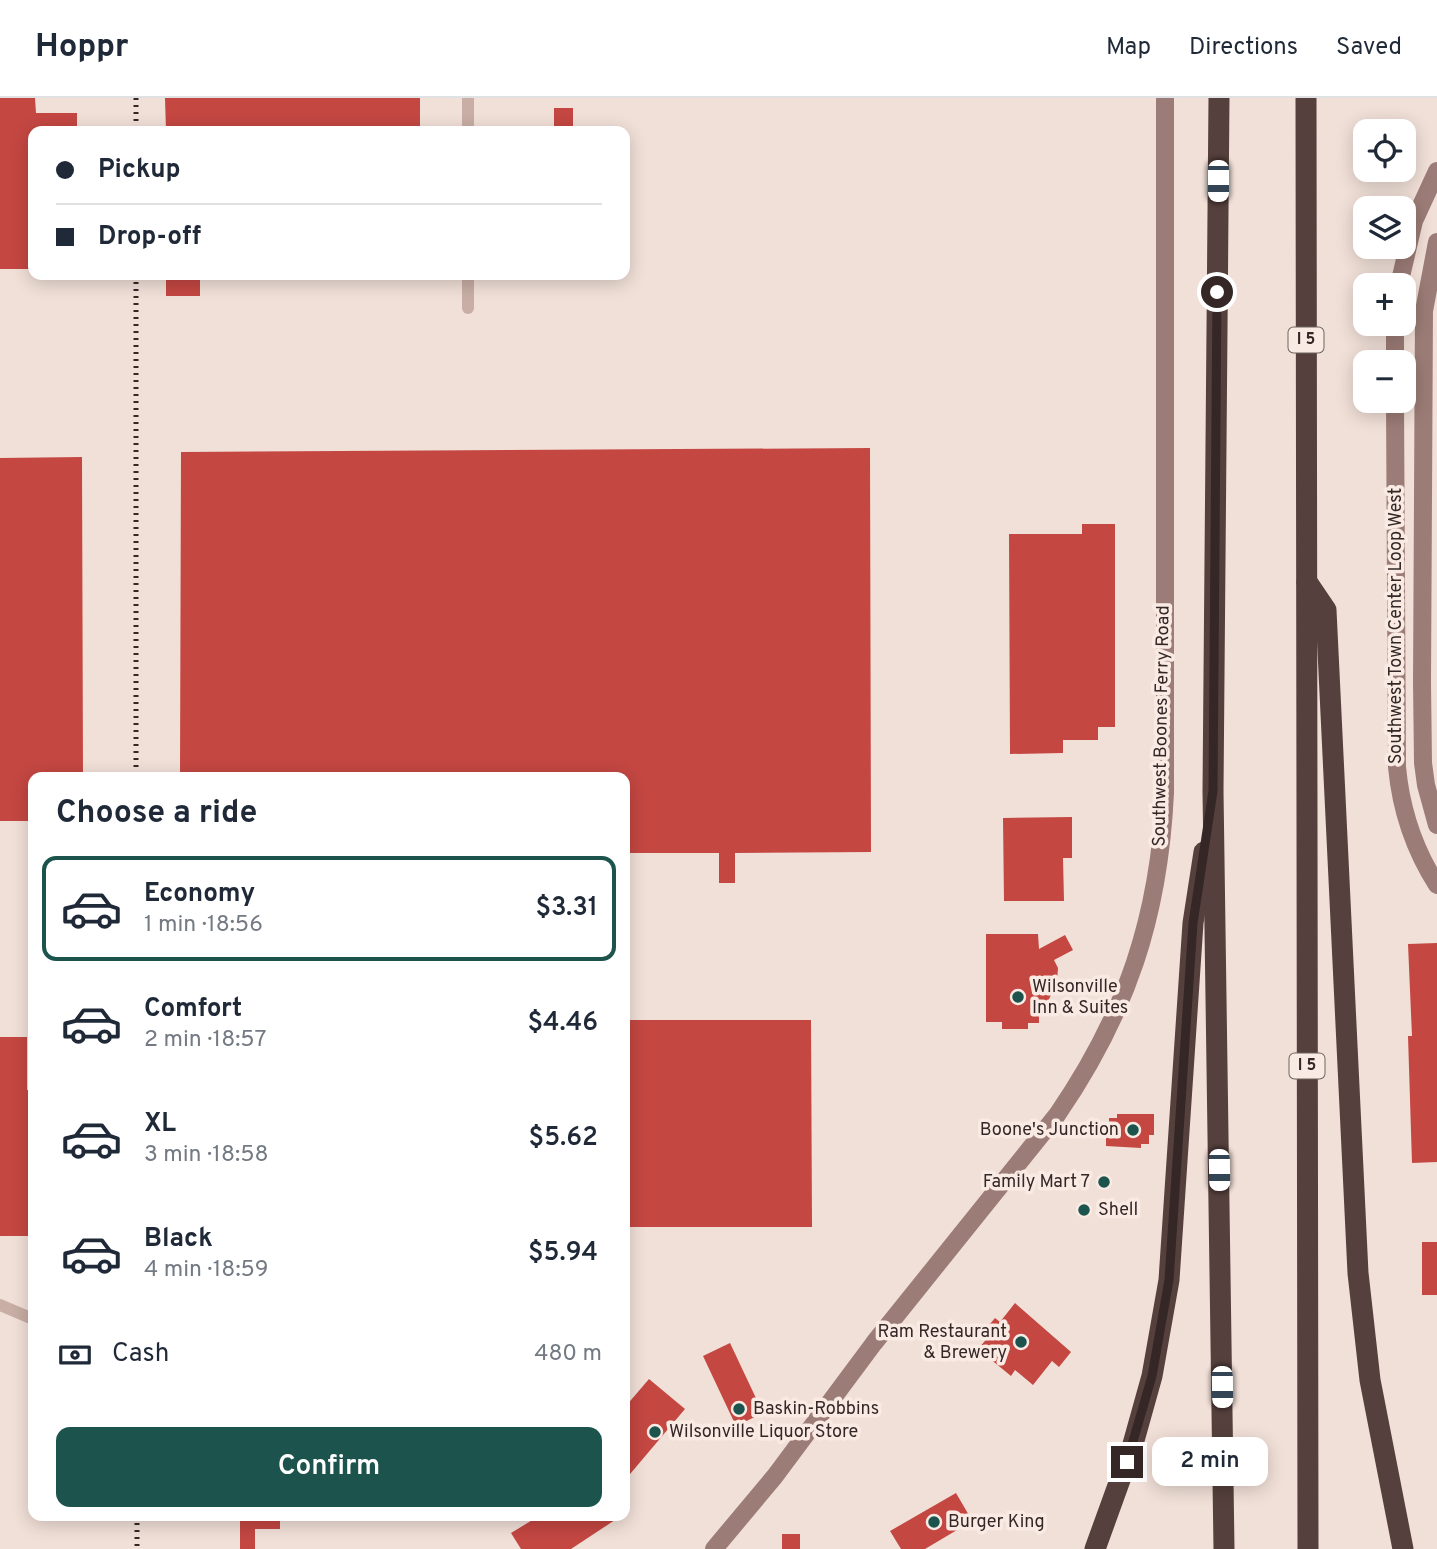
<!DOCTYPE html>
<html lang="en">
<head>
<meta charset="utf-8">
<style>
	body { margin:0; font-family:Overpass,sans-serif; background:#f6f6f7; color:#1f2937; height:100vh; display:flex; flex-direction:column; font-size:26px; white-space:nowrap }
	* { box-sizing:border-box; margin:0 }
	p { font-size:23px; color:#747a83 }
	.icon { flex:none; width:38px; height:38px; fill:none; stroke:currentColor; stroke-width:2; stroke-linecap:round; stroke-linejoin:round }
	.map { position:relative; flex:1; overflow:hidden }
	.drawer { position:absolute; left:28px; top:674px; width:602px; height:749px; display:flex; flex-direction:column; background:#fff; border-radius:14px; box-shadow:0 4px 18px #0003 }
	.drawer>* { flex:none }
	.banner { position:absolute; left:28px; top:28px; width:602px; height:154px; border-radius:14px; box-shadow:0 4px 18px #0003; display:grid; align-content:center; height:154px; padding:0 28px; background:#fff }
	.controls { position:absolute; left:1353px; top:21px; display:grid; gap:14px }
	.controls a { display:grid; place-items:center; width:63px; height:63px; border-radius:14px; background:#fff; box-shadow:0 4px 18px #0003; font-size:35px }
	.end { position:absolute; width:32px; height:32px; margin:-16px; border:9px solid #342726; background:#fff; box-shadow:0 0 0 4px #fff }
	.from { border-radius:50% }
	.bubble { position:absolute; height:49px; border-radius:14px; background:#fff; box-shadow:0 4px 18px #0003; font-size:23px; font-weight:600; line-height:49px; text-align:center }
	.car { position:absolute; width:21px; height:42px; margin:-21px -10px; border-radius:9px; box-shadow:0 0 5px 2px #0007; background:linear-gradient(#fff 24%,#345 0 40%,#fff 0 76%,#345 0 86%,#fff 0) }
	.banner b { display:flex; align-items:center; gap:24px; height:66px; font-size:26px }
	.banner b+b { border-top:2px solid #e0e1e3 }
	.banner i { width:18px; height:18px; background:#1f2937 }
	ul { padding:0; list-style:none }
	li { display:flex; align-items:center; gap:21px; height:105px; margin:0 14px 10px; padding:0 14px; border:4px solid transparent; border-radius:14px }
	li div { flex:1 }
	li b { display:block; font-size:26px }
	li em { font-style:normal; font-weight:600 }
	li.active { border-color:#1c544d }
	li>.icon { width:63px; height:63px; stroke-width:1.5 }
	h2 { padding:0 28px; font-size:32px; line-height:84px }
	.pay { display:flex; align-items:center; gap:18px; height:77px; padding:0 28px; font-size:26px }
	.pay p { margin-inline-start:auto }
	.action { display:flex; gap:14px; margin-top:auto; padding:14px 28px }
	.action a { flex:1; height:80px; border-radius:14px; background:#1c544d; color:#fff; font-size:28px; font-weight:600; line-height:80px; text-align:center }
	header { display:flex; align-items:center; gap:42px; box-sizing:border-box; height:98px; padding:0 35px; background:#fff; border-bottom:2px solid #e0e1e3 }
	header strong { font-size:33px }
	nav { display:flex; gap:38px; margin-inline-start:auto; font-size:24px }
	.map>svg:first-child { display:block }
	.building { fill:#c44742 }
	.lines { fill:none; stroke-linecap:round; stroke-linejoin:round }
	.street { stroke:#c8aea5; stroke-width:12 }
	.secondary { stroke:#9c7c76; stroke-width:18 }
	.highway { stroke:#55403d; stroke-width:21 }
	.rail { stroke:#342726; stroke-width:5; stroke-dasharray:2 5; stroke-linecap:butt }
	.route { stroke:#342726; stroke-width:9 }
	.poi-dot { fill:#1c544d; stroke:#f9ebe4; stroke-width:2.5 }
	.labels { text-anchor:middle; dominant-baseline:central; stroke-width:7; stroke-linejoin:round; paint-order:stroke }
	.shield { fill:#f9ebe4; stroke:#6f625f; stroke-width:2 }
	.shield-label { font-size:16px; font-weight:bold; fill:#342726 }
	.street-label { font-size:18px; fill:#342726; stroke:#f9ebe4 }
	.poi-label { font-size:18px; fill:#342726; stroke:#f9ebe4; text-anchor:start }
</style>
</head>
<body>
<header>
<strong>Hoppr</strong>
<nav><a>Map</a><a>Directions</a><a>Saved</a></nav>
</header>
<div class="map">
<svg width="1437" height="1451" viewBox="0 0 1437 1451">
	<rect width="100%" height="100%" fill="#f1e0d8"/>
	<!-- building -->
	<g class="building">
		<path d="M0 0H35L36 15H77V33H33V171H0Z"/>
		<path d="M165 0H420V32L166 33Z"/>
		<rect x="554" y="10" width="19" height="23"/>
		<rect x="166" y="177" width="34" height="21"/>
		<path d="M870 350 871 754 735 755V785H719V755H625V679H180L181 354Z"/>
		<path d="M82 359 83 679H33V723H0V360Z"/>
		<path d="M1082 426H1115V629H1098V642H1063V655L1010 656 1009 436H1082Z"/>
		<path d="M1072 719V760H1063L1064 803H1004L1003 720Z"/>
		<path d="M986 836H1038L1039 851 1065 837 1073 852 1054 862 1058 870 1057 883 1043 915H1039V925H1028V931H1002V924H986Z"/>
		<path d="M1437 845V1064L1412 1065 1408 938H1412L1408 846Z"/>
		<path d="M625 922H811L812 1129H625Z"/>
		<path d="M0 939H27V992H33V1138H0Z"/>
		<path d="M1117 1016H1154V1037H1149V1046H1141V1050L1106 1048V1033H1109V1020H1117Z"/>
		<rect x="1422" y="1144" width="15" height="53"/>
		<path d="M1015 1205 1071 1254 1059 1269 1052 1263 1033 1287 1015 1272 1011 1278 978 1251 990 1237 984 1233 995 1220 1000 1224Z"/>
		<path d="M730 1245 763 1315 736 1328 703 1258Z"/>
		<path d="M649 1281 685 1311 625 1382V1309Z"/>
		<path d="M956 1395 970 1419 954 1429 957 1432 925 1451H901L890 1433Z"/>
		<path d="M240 1418H280V1431H255V1451H240Z"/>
		<path d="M539 1418H621L571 1451H521L511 1435Z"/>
		<rect x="782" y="1436" width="18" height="15"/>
	</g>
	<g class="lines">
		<!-- street -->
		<g class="street">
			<path d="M468 0V33"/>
			<path d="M468 177V210"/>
			<path d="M0 1207 33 1221"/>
		</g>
		<!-- secondary -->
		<g class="secondary">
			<path d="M1437 144 1424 213 1422 585 1423 665 1426 687 1437 727"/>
			<path d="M1399 187 1414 123 1437 73"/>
			<path d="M1395 264V226"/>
			<path d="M1395 303 1397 669C1401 712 1414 751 1437 787"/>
			<path d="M714 1451 775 1378 874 1245 1057 1017C1127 915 1159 819 1165 695V0"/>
		</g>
		<!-- highway -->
		<g class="highway">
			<path d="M1219 0 1213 693 1224 1451"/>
			<path d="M1306 0 1308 1451"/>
			<path d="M1307 484 1326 512 1358 1175 1370 1282 1403 1451"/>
			<path d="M1095 1451 1133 1346 1152 1278 1169 1182 1193 825 1204 754"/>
		</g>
		<!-- rail -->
		<g class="rail">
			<path d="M136 0V33"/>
			<path d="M136 177V679"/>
			<path d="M137 1418V1451"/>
		</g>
	</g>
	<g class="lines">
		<!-- route -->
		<path class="route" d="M1127 1364 1152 1278 1169 1182 1193 825 1213 693 1217 194"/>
	</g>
	<!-- markers -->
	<g class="poi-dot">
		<circle cx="1018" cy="899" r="7"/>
		<circle cx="1133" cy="1032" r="7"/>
		<circle cx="1104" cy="1084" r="7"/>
		<circle cx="1084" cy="1112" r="7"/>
		<circle cx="1021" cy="1244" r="7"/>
		<circle cx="739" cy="1311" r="7"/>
		<circle cx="655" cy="1334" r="7"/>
		<circle cx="934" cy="1424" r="7"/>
	</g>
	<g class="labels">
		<!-- shield labels -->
		<g class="shield">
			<rect x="1288.5" y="229.5" width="35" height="25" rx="5"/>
			<rect x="1289.5" y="955.5" width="35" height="25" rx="5"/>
		</g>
		<g class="shield-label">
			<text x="1306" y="242">I 5</text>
			<text x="1307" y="968">I 5</text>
		</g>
		<!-- street labels -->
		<g class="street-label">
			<text transform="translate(1396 528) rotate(-90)">Southwest Town Center Loop West</text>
			<text transform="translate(1162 628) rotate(-89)">Southwest Boones Ferry Road</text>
		</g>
		<!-- poi labels -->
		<g class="poi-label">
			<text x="1032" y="889">Wilsonville<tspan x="1032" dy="21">Inn &amp; Suites</tspan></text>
			<text x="1119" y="1032" text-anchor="end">Boone's Junction</text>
			<text x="1090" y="1084" text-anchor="end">Family Mart 7</text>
			<text x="1098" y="1112">Shell</text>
			<text x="1007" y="1234" text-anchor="end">Ram Restaurant<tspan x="1007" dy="21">&amp; Brewery</tspan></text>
			<text x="753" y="1311">Baskin-Robbins</text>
			<text x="669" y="1334">Wilsonville Liquor Store</text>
			<text x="948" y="1424">Burger King</text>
		</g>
	</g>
</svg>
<div class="controls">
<a><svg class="icon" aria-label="locate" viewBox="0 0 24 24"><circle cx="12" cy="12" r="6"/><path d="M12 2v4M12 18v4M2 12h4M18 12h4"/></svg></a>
<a><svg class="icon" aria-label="layers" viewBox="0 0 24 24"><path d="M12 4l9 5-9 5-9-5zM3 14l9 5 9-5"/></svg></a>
<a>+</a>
<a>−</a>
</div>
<i class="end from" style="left:1217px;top:194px"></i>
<i class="end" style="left:1127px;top:1364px"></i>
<div class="bubble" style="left:1152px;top:1339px;width:116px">2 min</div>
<i class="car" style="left:1218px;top:83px;rotate:180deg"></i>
<i class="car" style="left:1219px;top:1072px;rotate:179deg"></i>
<i class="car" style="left:1222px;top:1289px;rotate:179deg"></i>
<div class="banner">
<b><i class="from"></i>Pickup</b>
<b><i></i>Drop-off</b>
</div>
<section class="drawer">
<h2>Choose a ride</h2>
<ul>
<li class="active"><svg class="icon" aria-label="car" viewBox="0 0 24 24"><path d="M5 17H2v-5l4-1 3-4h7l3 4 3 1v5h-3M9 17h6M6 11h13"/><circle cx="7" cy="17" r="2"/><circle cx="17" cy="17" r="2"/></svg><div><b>Economy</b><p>1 min · 18:56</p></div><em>$3.31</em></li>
<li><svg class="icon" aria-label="car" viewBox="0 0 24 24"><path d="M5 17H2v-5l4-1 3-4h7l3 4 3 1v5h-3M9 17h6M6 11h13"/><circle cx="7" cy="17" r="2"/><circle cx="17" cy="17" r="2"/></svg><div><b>Comfort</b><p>2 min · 18:57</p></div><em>$4.46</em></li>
<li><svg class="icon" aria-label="car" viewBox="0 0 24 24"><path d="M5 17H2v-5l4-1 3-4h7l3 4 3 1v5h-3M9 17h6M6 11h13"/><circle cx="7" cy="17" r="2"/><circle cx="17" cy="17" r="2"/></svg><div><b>XL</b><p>3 min · 18:58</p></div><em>$5.62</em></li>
<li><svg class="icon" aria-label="car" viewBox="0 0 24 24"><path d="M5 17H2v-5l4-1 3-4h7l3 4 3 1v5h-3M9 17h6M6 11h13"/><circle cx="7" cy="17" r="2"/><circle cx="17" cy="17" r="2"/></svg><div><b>Black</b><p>4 min · 18:59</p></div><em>$5.94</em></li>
</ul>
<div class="pay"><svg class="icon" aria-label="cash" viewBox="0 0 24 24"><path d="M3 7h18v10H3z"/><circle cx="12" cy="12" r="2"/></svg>Cash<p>480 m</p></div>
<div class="action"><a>Confirm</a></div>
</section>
</div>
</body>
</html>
